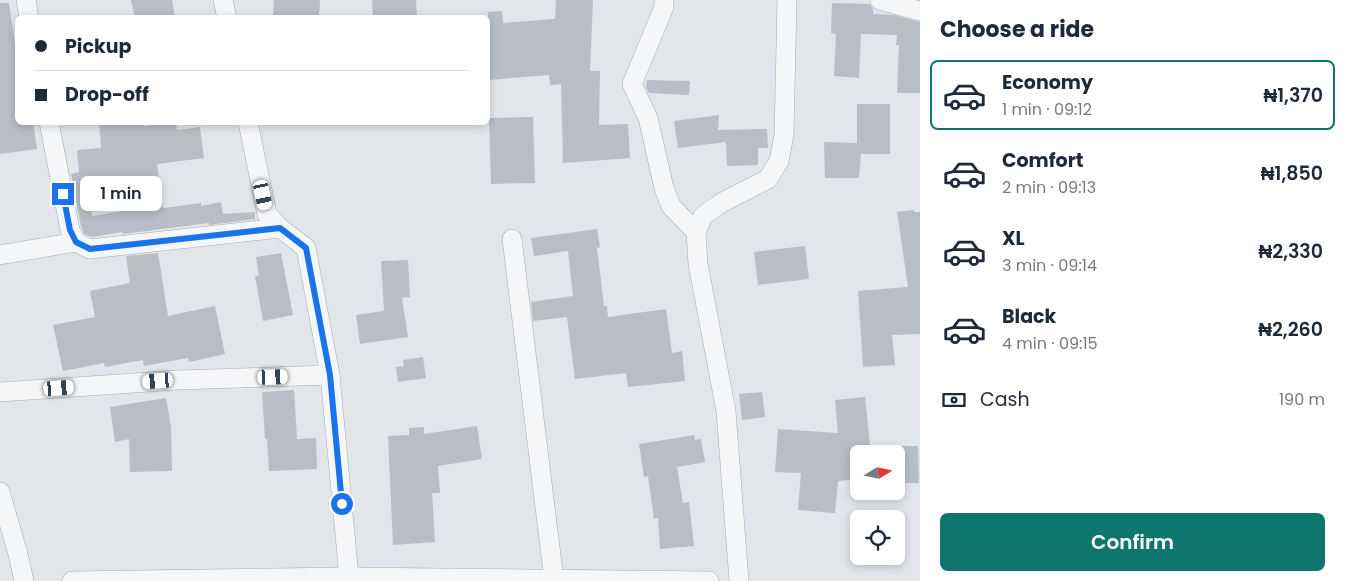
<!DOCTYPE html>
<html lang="en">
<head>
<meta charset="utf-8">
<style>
	body { margin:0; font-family:Poppins,sans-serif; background:#f6f6f7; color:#1f2937; height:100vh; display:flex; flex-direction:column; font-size:19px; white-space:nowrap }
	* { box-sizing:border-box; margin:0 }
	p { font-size:16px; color:#747a83 }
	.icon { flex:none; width:28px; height:28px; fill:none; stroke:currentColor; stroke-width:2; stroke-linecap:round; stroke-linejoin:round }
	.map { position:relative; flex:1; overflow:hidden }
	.sheet { display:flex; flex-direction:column; background:#fff; width:425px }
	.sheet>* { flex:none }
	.guide { position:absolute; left:15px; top:15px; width:475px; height:110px; border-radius:8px; box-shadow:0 2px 8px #0003; display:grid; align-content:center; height:110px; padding:0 20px; background:#fff }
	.needle { width:32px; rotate:80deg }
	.controls { position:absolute; left:850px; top:445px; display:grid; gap:10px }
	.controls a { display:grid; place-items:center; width:55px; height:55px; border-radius:8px; background:#fff; box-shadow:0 2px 8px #0003; font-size:25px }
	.end { position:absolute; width:22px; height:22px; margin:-11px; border:6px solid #1a73e8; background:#fff; box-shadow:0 0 0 2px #fff }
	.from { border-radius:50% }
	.bubble { position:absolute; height:35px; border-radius:8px; background:#fff; box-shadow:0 2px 8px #0003; font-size:16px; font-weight:600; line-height:35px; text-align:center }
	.car { position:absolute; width:15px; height:30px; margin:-15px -8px; border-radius:6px; box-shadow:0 0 4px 1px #0007; background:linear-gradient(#fff 24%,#345 0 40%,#fff 0 76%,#345 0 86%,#fff 0) }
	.guide b { display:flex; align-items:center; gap:18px; height:48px; font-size:19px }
	.guide b+b { border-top:1px solid #e0e1e3 }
	.guide i { width:12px; height:12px; background:#1f2937 }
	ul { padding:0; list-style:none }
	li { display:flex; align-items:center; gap:15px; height:70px; margin:0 10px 8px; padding:0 10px; border:2px solid transparent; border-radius:8px }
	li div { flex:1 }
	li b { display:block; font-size:19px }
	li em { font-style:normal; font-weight:600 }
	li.selected { border-color:#0f766e }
	li>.icon { width:45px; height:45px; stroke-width:1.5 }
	h2 { padding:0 20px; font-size:22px; line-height:60px }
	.pay { display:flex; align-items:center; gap:12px; height:55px; padding:0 20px; font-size:19px }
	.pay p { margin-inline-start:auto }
	.cta { display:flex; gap:10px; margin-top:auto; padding:10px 20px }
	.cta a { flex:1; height:58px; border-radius:8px; background:#0f766e; color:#fff; font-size:20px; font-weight:600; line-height:58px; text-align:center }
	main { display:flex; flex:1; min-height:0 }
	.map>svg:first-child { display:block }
	.building { fill:#b9bec6; fill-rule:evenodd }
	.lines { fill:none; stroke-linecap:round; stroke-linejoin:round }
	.street-casing { stroke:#a7acb3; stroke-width:20 }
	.street { stroke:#f4f6f8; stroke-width:19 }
	.route { stroke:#1a73e8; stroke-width:6 }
</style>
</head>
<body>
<main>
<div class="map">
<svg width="920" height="581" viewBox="0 0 920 581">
	<rect width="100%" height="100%" fill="#e2e5e9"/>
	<!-- building -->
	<g class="building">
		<path d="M131 0H172L175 18H135Z"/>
		<path d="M274 0H320L319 18H273Z"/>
		<path d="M372 0H416L417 18H373Z"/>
		<path d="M556 0H593L590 71H600L599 125 628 124 630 158 563 163 561 84 550 85 549 75 488 80V12L502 11 503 23 555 19Z"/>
		<path d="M0 3H9L18 65V122H33L37 149 0 154Z"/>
		<path d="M832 3 870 4 873 9V14L894 15 920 22V93H897L899 45H896L897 35 861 34 859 78 834 76 836 34 831 33Z"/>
		<path d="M647 80 690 81 689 95 649 93 646 88Z"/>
		<path d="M857 104H890V154H861L859 178H825L824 142 857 143Z"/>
		<path d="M719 115 718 130 767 129 768 148H758V165L727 166 726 142 678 148 674 121Z"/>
		<path d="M533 117 535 183 491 184 489 118Z"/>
		<path d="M99 122H144V126L176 122 177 130 200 127 204 158 157 164 163 208 201 203V206L221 202 223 214 255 212V219L209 225V223L123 234 122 232 92 237 84 234 81 226 71 174 79 172 77 150 101 148ZM119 182 123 211 92 216 87 185Z"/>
		<path d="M913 210 914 212H920V334L892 335 895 365 863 367 858 291 908 287 897 212Z"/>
		<path d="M597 229 600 247 597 248 604 306H607L608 317 666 309 672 353 682 351 685 381 628 387 626 373 575 379 567 317 533 321 531 302 573 296 568 251 534 256 531 238Z"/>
		<path d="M805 246 809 279 758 285 754 252Z"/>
		<path d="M158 253 168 316 215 306 225 354 189 362 188 358 144 366 143 360 105 367 104 363 63 371 53 325 95 317 90 291 130 283 126 256Z"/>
		<path d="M281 253 293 315 263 321 255 276H259L256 257Z"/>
		<path d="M408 260 410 297 402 298 408 337 360 344 356 315 384 311 381 261Z"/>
		<path d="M423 357 426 378 398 382 396 367 404 366 403 360Z"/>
		<path d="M294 390 297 439 316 438 317 469 269 471 267 439H265L262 392Z"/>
		<path d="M762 392 765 417 742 420 739 394Z"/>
		<path d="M865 397 871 454H859V479L838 481 835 513 798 510 801 473 775 472 778 429 838 433 835 400Z"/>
		<path d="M166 398 171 427 172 471 130 472 129 439 115 442 110 407Z"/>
		<path d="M477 426 482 459 438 466 440 493H432L435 542 393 545 388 436 409 435V428L424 427V434Z"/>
		<path d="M694 435 695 440 701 439 705 462 677 467 683 503 689 502 694 546 660 549 658 518 654 519 648 476 644 477 639 444Z"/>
		<path d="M896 446H918L919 483H896Z"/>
	</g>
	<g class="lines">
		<!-- street casing -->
		<g class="street-casing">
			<g id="street">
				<path d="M26 0 29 18"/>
				<path d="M223 0 227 18"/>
				<path d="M664 0V7L632 84 648 118 664 188 671 206 696 232"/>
				<path d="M880 0 920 11"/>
				<path d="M49 122 70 230 76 242"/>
				<path d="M248 122 267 214 280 228 306 248 330 375 349 577"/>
				<path d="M512 239 554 580"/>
				<path d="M0 255 76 242 90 249 280 228"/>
				<path d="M0 392 178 380 330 375"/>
				<path d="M0 492 18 554 24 581"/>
				<path d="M72 581 349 577 709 581"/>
				<path d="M739 581 726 411 698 264 696 232 703 216 721 203 768 179 779 161 784 135 787 0"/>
			</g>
		</g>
		<!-- street -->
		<use href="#street" class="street"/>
	</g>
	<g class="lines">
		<!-- route -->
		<path class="route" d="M63 194 70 230 76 242 90 249 280 228 306 248 330 375 342 504"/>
	</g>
</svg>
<div class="controls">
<a><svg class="needle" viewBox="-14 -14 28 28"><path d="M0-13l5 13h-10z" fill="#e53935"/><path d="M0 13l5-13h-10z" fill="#747a83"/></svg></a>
<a><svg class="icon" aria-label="locate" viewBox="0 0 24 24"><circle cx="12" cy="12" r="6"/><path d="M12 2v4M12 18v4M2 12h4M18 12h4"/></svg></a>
</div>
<i class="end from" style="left:342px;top:504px"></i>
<i class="end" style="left:63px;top:194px"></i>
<div class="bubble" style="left:80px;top:176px;width:82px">1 min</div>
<i class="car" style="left:263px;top:195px;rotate:168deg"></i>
<i class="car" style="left:273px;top:377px;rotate:88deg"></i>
<i class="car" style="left:158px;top:381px;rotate:266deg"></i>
<i class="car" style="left:59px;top:388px;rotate:86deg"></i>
<div class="guide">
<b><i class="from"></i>Pickup</b>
<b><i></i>Drop-off</b>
</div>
</div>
<section class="sheet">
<h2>Choose a ride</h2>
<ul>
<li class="selected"><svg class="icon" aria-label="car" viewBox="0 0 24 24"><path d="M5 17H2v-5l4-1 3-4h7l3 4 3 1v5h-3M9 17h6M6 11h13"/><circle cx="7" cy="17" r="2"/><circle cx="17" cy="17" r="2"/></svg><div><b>Economy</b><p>1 min · 09:12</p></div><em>₦1,370</em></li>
<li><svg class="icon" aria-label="car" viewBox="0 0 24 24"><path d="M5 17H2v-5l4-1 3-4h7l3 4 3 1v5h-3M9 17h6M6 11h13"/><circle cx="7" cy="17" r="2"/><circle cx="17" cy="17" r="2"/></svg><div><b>Comfort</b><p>2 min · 09:13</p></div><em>₦1,850</em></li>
<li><svg class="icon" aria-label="car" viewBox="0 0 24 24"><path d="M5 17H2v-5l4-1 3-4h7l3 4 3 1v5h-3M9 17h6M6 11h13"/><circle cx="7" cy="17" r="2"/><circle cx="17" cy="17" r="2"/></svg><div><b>XL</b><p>3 min · 09:14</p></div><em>₦2,330</em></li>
<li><svg class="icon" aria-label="car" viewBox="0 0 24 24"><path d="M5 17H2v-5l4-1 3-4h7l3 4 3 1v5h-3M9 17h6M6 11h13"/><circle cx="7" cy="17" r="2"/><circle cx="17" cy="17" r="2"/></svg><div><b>Black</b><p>4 min · 09:15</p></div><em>₦2,260</em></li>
</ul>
<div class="pay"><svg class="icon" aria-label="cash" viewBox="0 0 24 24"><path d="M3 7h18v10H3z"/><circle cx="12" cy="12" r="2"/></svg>Cash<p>190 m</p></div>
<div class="cta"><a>Confirm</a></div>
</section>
</main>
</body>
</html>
